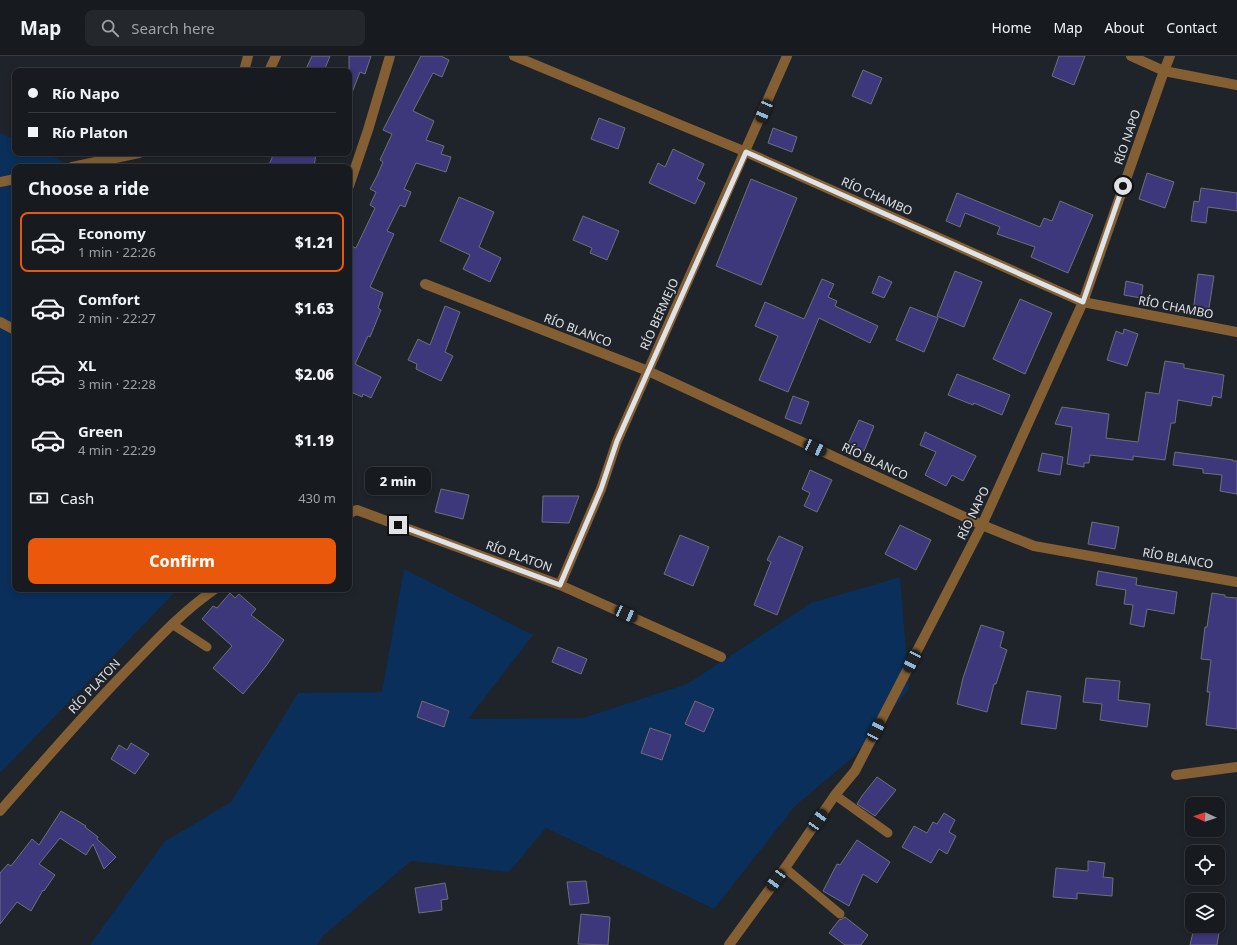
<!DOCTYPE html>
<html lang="en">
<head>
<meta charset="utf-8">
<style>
	body { margin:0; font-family:"Noto Sans",sans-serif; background:#24282d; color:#f1f3f6; height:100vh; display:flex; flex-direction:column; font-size:15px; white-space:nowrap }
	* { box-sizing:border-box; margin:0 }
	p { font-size:13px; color:#9ea1a5 }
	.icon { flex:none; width:22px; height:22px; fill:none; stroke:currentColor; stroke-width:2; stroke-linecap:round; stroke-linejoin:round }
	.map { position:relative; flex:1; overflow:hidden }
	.details { position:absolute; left:12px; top:108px; width:340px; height:428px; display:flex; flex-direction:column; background:#171b20; border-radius:8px; box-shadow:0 2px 6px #0003,0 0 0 1px #36393e }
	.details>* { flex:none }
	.top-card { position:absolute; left:12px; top:12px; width:340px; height:88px; border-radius:8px; box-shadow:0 2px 6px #0003,0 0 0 1px #36393e; display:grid; align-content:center; height:88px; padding:0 16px; background:#171b20 }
	.needle { width:26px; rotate:273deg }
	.fabs { position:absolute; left:1185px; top:741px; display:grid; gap:8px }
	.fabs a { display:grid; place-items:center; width:40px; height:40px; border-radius:8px; background:#171b20; box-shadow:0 2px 6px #0003,0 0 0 1px #36393e; font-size:20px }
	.end { position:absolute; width:18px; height:18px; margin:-9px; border:5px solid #dfe2e6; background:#111; box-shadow:0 0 0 2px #111 }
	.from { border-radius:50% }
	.bubble { position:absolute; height:28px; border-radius:8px; background:#171b20; box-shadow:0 2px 6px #0003,0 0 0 1px #36393e; font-size:13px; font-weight:800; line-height:28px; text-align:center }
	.car { position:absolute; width:12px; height:24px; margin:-12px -6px; border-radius:5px; box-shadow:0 0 3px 1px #0007; background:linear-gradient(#222 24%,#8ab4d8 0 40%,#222 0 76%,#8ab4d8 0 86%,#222 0) }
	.top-card b { display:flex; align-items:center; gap:14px; height:38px; font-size:15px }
	.top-card b+b { border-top:1px solid #36393e }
	.top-card i { width:10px; height:10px; background:#f1f3f6 }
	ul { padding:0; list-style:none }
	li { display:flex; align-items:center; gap:12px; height:60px; margin:0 8px 6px; padding:0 8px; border:2px solid transparent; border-radius:8px }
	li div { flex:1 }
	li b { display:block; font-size:15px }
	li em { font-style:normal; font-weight:800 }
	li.on { border-color:#ea580c }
	li>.icon { width:36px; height:36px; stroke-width:1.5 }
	h2 { padding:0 16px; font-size:18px; line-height:48px }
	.pay { display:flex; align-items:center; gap:10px; height:44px; padding:0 16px; font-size:15px }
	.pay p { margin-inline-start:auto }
	.cta { display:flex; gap:8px; margin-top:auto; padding:8px 16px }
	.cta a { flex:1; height:46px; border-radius:8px; background:#ea580c; color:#fff; font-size:16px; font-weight:800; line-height:46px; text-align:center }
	header { display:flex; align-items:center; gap:24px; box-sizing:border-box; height:56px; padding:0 20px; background:#171b20; border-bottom:1px solid #36393e }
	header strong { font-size:19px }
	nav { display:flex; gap:22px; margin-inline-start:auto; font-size:14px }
	.search { width:280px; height:36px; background:#24282d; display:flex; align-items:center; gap:10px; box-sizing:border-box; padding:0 14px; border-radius:8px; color:#9ea1a5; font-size:15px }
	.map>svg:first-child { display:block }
	.green { fill:#092f5a }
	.building { fill:#3d387c; stroke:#6e6f77 }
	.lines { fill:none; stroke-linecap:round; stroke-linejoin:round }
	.lane { stroke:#845f33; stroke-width:9 }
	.street { stroke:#845f33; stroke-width:10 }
	.route { stroke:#dfe2e6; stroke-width:5 }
	.labels { text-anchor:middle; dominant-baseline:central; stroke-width:3.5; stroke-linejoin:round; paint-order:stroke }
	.street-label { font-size:12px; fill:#dfe2e6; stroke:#1f242a }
</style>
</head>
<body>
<header>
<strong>Map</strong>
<div class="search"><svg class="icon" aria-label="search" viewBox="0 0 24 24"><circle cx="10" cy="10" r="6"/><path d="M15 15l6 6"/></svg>Search here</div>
<nav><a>Home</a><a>Map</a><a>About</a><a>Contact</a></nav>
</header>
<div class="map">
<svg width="1237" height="889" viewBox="0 0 1237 889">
	<rect width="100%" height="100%" fill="#1f242a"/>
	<!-- green -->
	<g class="green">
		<path d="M0 77 15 84V97H44L74 111H15V533H178L0 717Z"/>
		<path d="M404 513 533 579 468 663 583 662 687 628 811 547 900 521 909 633 852 702 795 750 714 853 546 772 509 816 411 805 323 880 317 889H90L164 786 231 746 298 637 382 636Z"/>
	</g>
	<!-- building -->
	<g class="building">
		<path d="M312 0H330L324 15H305Z"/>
		<path d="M349 0H371L365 18 360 16 350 42H349Z"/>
		<path d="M421 0H441L449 4 442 21 433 17 413 55 434 65 426 84 444 90 441 98 451 101 446 116 416 107 404 133 411 136 405 151 400 149 387 175 394 178 370 231 383 237 378 252 381 254 370 281 368 280 355 308 381 321 371 342 363 338 362 341 349 335V189L356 192 375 152 370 149 376 136 370 133 377 120 383 106 380 104 392 78 383 74Z"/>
		<path d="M1059 0H1085L1074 29 1052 20Z"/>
		<path d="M863 14 882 22 871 48 852 40Z"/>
		<path d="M599 62 625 72 618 93 591 83Z"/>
		<path d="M773 72 797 81 792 96 768 87Z"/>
		<path d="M673 93 704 108 697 123 705 127 695 148 649 127 658 107 665 111Z"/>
		<path d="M274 97H316L314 111H268Z"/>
		<path d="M1147 117 1174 126 1165 152 1139 143Z"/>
		<path d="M751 123 797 142 761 229 716 210Z"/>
		<path d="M1201 132 1237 137V155L1208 151 1206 167 1191 165 1194 145 1199 146Z"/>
		<path d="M957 137 1040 171 1044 162 1052 165 1060 145 1093 159 1068 217 1031 201 1035 191 997 178 1000 171 965 157 960 171 946 165Z"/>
		<path d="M459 141 494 156 479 191 501 202 490 226 463 213 470 199 440 185Z"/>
		<path d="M583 160 619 175 607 204 590 197 592 192 573 184Z"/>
		<path d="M955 215 982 226 964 271 937 260Z"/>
		<path d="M1198 218 1214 220 1208 258 1193 256Z"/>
		<path d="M879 220 892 226 884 242 872 237Z"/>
		<path d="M822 223 834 228 828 241 837 245 835 250 878 270 870 287 819 262 788 336 759 324 778 280 755 270 765 246 804 263Z"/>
		<path d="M1126 225 1143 229 1141 242 1124 239Z"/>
		<path d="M1020 243 1052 257 1025 318 993 303Z"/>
		<path d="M445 250 460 256 445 296 453 300 441 325 416 313 417 308 408 304 418 283 430 289Z"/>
		<path d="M910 251 938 262 924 296 896 284Z"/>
		<path d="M1124 273 1138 278 1127 310 1107 304 1116 275 1123 278Z"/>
		<path d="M1165 305 1184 308V312L1224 319 1221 342 1213 340 1211 350 1178 344 1175 367H1171L1165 404 1133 400V404L1090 399 1089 407H1084V411L1067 408 1072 371 1055 368 1062 351 1109 358 1106 382 1138 386 1146 336 1159 338Z"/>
		<path d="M957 318 1010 339 1002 359 974 347 973 349 948 339Z"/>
		<path d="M793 340 809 346 801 368 785 362Z"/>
		<path d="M859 364 874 370 864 395 848 388Z"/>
		<path d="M925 376 976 400 963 425 952 419 946 430 925 419 936 396 920 389Z"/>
		<path d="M1175 396 1233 404V405H1237V438L1220 435 1222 419 1203 417V413L1173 409Z"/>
		<path d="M1042 397 1063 401 1060 419 1038 415Z"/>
		<path d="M810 414 832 424 817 456 804 450 810 437 802 433Z"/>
		<path d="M441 433 469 439 463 463 435 456Z"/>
		<path d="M543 440H579L569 467 542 466Z"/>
		<path d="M1092 466 1119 471 1115 493 1088 488Z"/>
		<path d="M900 469 931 484 916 514 885 498Z"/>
		<path d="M680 479 709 491 693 530 664 518Z"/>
		<path d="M779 480 803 491 777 559 754 549 771 506 767 504Z"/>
		<path d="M1098 515 1137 522 1136 529 1177 536 1174 558 1147 553 1144 571 1130 568 1133 549 1124 548 1126 534 1096 529Z"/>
		<path d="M230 537 235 542 239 538 256 553 251 559 284 584 266 610 243 638 213 612 232 590 202 563 213 550 217 552Z"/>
		<path d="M1212 537 1225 539V541L1237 542V673L1206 669 1210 636H1207L1211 604 1201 603 1205 571H1207Z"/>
		<path d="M981 569 1004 576 1000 591 1007 594 996 628H994L987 656 957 648 963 622Z"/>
		<path d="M558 591 587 603 581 618 552 606Z"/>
		<path d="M1086 622 1120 625 1118 644 1150 648 1147 671 1100 664 1102 648 1083 646Z"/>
		<path d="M1027 635 1061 640 1056 673 1021 668Z"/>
		<path d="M422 645 449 655 444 671 417 661Z"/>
		<path d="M695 645 714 653 704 676 685 668Z"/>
		<path d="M650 672 671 679 662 704 641 697Z"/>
		<path d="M131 687 149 698 135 718 111 703 119 689 127 694Z"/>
		<path d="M877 721 896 734 875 760 857 748 862 740Z"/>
		<path d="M61 755 86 770 85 771 98 781 97 783 116 801 104 813 93 788 86 799 60 782 39 808 55 819 44 835 43 834 31 855 17 846 0 868V817L8 808 11 810 32 783 39 789Z"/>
		<path d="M944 757 955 764 949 776 956 780 947 798 939 793 931 807 902 791 914 770 927 777 933 766 937 768Z"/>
		<path d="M857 784 890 806 877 827 863 818 849 850 823 835 837 808 840 809Z"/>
		<path d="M1088 805 1105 807 1103 821 1113 822 1112 840 1077 837V843L1053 841 1056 812 1088 815Z"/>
		<path d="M586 825 589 847 570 849 567 826Z"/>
		<path d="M445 827 448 843 441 844 442 854 419 857 415 832Z"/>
		<path d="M581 858 610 861 608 889 578 888Z"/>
		<path d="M845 861 868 879 861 889H845L829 877 839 864 842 863Z"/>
		<path d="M1194 872 1219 877 1217 889H1190Z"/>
	</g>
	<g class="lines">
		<!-- lane -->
		<g class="lane">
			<path d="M172 568 207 591"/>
			<path d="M835 739 888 777"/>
			<path d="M785 812 840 858"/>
		</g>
		<!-- street -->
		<g class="street">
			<path d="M514 0 746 96 1083 246 1237 276"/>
			<path d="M1131 0 1164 15 1237 29"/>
			<path d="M244 15 248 0"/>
			<path d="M269 15 276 0"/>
			<path d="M72 111 139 97"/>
			<path d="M0 126 15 123"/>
			<path d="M349 130 368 74 390 0"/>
			<path d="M425 228 648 315 982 469 1034 490 1237 526"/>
			<path d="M0 266 15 274"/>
			<path d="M349 457 357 454 560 529 721 601"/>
			<path d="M560 529 601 433 617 385 787 0"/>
			<path d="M1176 719 1237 711"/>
			<path d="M0 755C45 704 89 652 137 604 162 578 185 554 215 533"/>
			<path d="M729 889 785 812 835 739 855 715 982 469 1083 246 1164 15 1170 0"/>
		</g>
	</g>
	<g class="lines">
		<!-- route -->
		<path class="route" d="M398 469 560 529 601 433 617 385 746 96 1083 246 1123 130"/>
	</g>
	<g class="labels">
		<!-- street labels -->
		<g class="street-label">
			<text transform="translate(1127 81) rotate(-71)">RÍO NAPO</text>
			<text transform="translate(877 140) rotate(24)">RÍO CHAMBO</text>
			<text transform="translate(1176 251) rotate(11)">RÍO CHAMBO</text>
			<text transform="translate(659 258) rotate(-66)">RÍO BERMEJO</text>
			<text transform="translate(578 274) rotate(21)">RÍO BLANCO</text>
			<text transform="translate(875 405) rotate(25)">RÍO BLANCO</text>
			<text transform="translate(973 457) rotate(-64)">RÍO NAPO</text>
			<text transform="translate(519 500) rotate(20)">RÍO PLATON</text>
			<text transform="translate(1178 502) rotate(10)">RÍO BLANCO</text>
			<text transform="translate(94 630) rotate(-47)">RÍO PLATON</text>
		</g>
	</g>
</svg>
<div class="fabs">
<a><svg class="needle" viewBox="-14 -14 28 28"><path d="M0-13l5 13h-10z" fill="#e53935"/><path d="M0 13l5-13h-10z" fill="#9ea1a5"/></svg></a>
<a><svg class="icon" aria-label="locate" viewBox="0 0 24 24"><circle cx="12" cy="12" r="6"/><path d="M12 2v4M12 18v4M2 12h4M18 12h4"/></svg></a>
<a><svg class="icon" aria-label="layers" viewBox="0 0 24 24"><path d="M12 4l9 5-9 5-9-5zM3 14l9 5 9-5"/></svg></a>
</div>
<i class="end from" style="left:1123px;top:130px"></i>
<i class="end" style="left:398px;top:469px"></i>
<div class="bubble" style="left:365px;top:411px;width:66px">2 min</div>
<i class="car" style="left:764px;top:55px;rotate:203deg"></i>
<i class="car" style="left:815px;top:392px;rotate:115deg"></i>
<i class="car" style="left:626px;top:558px;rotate:114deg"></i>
<i class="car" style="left:912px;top:605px;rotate:207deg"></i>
<i class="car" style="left:876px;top:674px;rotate:27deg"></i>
<i class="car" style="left:818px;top:764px;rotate:35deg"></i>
<i class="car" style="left:776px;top:824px;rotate:216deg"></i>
<div class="top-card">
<b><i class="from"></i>Río Napo</b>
<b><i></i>Río Platon</b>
</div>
<section class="details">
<h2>Choose a ride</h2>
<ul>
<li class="on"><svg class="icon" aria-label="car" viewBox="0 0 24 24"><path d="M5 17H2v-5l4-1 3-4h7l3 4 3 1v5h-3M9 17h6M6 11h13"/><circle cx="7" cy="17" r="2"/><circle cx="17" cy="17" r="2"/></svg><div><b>Economy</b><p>1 min · 22:26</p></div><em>$1.21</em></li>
<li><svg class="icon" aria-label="car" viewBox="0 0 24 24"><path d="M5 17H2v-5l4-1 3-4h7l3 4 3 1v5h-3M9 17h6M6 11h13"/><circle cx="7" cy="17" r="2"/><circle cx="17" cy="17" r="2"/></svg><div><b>Comfort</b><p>2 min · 22:27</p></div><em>$1.63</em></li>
<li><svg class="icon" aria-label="car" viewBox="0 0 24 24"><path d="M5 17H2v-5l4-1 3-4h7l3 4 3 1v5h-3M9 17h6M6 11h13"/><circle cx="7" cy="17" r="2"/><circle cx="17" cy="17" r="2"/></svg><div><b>XL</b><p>3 min · 22:28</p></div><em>$2.06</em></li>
<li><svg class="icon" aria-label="car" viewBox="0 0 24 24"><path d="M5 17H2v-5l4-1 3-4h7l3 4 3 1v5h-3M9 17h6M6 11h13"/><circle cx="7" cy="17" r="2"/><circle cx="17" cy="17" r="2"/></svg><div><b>Green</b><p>4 min · 22:29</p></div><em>$1.19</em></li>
</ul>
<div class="pay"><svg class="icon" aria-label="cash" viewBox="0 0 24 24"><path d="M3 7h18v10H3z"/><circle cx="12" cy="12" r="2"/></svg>Cash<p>430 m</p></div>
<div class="cta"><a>Confirm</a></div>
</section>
</div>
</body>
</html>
